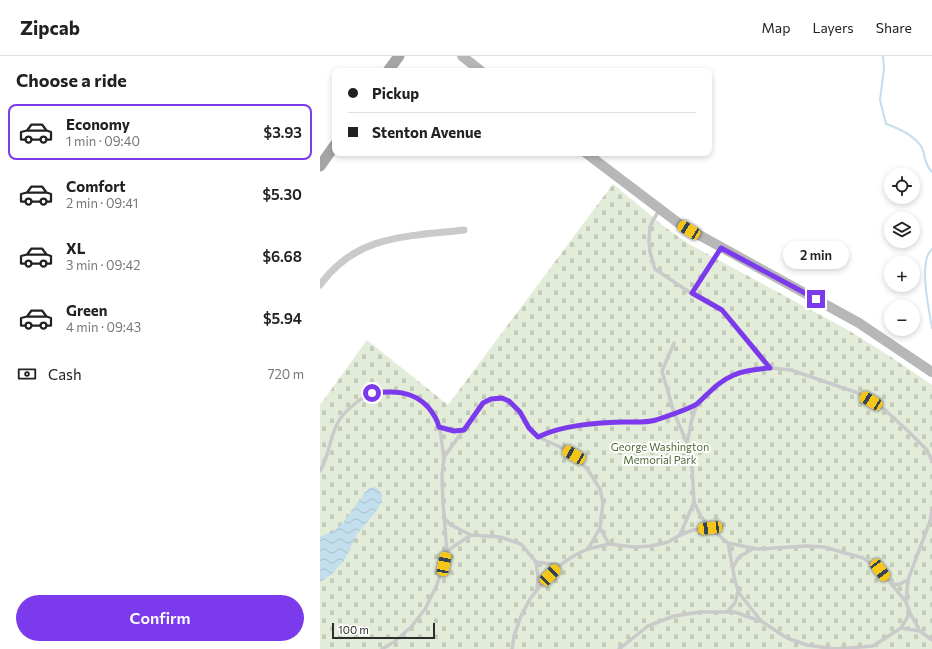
<!DOCTYPE html>
<html lang="en">
<head>
<meta charset="utf-8">
<style>
	body { margin:0; font-family:Commissioner,sans-serif; background:#f2f2f2; color:#222; height:100vh; display:flex; flex-direction:column; font-size:15px; white-space:nowrap }
	* { box-sizing:border-box; margin:0 }
	p { font-size:13px; color:#767676 }
	.icon { flex:none; width:22px; height:22px; fill:none; stroke:currentColor; stroke-width:2; stroke-linecap:round; stroke-linejoin:round }
	.map { position:relative; flex:1; overflow:hidden }
	.side { display:flex; flex-direction:column; background:#fff; width:320px }
	.side>* { flex:none }
	.top-card { position:absolute; left:12px; top:12px; width:380px; height:88px; border-radius:8px; box-shadow:0 2px 6px #0003; display:grid; align-content:center; height:88px; padding:0 16px; background:#fff }
	.tools { position:absolute; left:564px; top:112px; display:grid; gap:8px }
	.tools a { display:grid; place-items:center; width:36px; height:36px; border-radius:50%; background:#fff; box-shadow:0 2px 6px #0003; font-size:20px }
	.scale { position:absolute; left:12px; bottom:10px; width:103px; box-sizing:border-box; padding-left:4px; border:2px solid #2d2d2d; border-top:0; font-size:11px; line-height:14px; white-space:nowrap; color:#2d2d2d; -webkit-text-stroke:3px #fff; paint-order:stroke }
	.end { position:absolute; width:18px; height:18px; margin:-9px; border:5px solid #7c3aed; background:#fff; box-shadow:0 0 0 2px #fff }
	.from { border-radius:50% }
	.bubble { position:absolute; height:28px; border-radius:14px; background:#fff; box-shadow:0 2px 6px #0003; font-size:13px; font-weight:600; line-height:28px; text-align:center }
	.car { position:absolute; width:12px; height:24px; margin:-12px -6px; border-radius:5px; box-shadow:0 0 3px 1px #0007; background:linear-gradient(#f5c518 24%,#345 0 40%,#f5c518 0 76%,#345 0 86%,#f5c518 0) }
	.top-card b { display:flex; align-items:center; gap:14px; height:38px; font-size:15px }
	.top-card b+b { border-top:1px solid #e0e0e0 }
	.top-card i { width:10px; height:10px; background:#222 }
	ul { padding:0; list-style:none }
	li { display:flex; align-items:center; gap:12px; height:56px; margin:0 8px 6px; padding:0 8px; border:2px solid transparent; border-radius:8px }
	li div { flex:1 }
	li b { display:block; font-size:15px }
	li em { font-style:normal; font-weight:600 }
	li.on { border-color:#7c3aed }
	li>.icon { width:36px; height:36px; stroke-width:1.5 }
	h2 { padding:0 16px; font-size:18px; line-height:48px }
	.pay { display:flex; align-items:center; gap:10px; height:44px; padding:0 16px; font-size:15px }
	.pay p { margin-inline-start:auto }
	.button { display:flex; gap:8px; margin-top:auto; padding:8px 16px }
	.button a { flex:1; height:46px; border-radius:24px; background:#7c3aed; color:#fff; font-size:16px; font-weight:600; line-height:46px; text-align:center }
	header { display:flex; align-items:center; gap:24px; box-sizing:border-box; height:56px; padding:0 20px; background:#fff; border-bottom:1px solid #e0e0e0 }
	header strong { font-size:19px }
	nav { display:flex; gap:22px; margin-inline-start:auto; font-size:14px }
	main { display:flex; flex:1; min-height:0 }
	.map>svg:first-child { display:block }
	.cemetery { fill:url(#cemetery-stones) }
	.water { fill:url(#water-waves) }
	.lines { fill:none; stroke-linecap:round; stroke-linejoin:round }
	.stream { stroke:#c3deed; stroke-width:2 }
	.lane { stroke:#cacaca; stroke-width:3.5 }
	.street { stroke:#cacaca; stroke-width:7 }
	.secondary { stroke:#b7b7b7; stroke-width:10 }
	.primary { stroke:#a5a5a5; stroke-width:11 }
	.route { stroke:#7c3aed; stroke-width:5 }
	.labels { text-anchor:middle; dominant-baseline:central; stroke-width:4; stroke-linejoin:round; paint-order:stroke }
	.park-label { font-size:11px; fill:#516b37; stroke:#fff }
</style>
</head>
<body>
<header>
<strong>Zipcab</strong>
<nav><a>Map</a><a>Layers</a><a>Share</a></nav>
</header>
<main>
<section class="side">
<h2>Choose a ride</h2>
<ul>
<li class="on"><svg class="icon" aria-label="car" viewBox="0 0 24 24"><path d="M5 17H2v-5l4-1 3-4h7l3 4 3 1v5h-3M9 17h6M6 11h13"/><circle cx="7" cy="17" r="2"/><circle cx="17" cy="17" r="2"/></svg><div><b>Economy</b><p>1 min · 09:40</p></div><em>$3.93</em></li>
<li><svg class="icon" aria-label="car" viewBox="0 0 24 24"><path d="M5 17H2v-5l4-1 3-4h7l3 4 3 1v5h-3M9 17h6M6 11h13"/><circle cx="7" cy="17" r="2"/><circle cx="17" cy="17" r="2"/></svg><div><b>Comfort</b><p>2 min · 09:41</p></div><em>$5.30</em></li>
<li><svg class="icon" aria-label="car" viewBox="0 0 24 24"><path d="M5 17H2v-5l4-1 3-4h7l3 4 3 1v5h-3M9 17h6M6 11h13"/><circle cx="7" cy="17" r="2"/><circle cx="17" cy="17" r="2"/></svg><div><b>XL</b><p>3 min · 09:42</p></div><em>$6.68</em></li>
<li><svg class="icon" aria-label="car" viewBox="0 0 24 24"><path d="M5 17H2v-5l4-1 3-4h7l3 4 3 1v5h-3M9 17h6M6 11h13"/><circle cx="7" cy="17" r="2"/><circle cx="17" cy="17" r="2"/></svg><div><b>Green</b><p>4 min · 09:43</p></div><em>$5.94</em></li>
</ul>
<div class="pay"><svg class="icon" aria-label="cash" viewBox="0 0 24 24"><path d="M3 7h18v10H3z"/><circle cx="12" cy="12" r="2"/></svg>Cash<p>720 m</p></div>
<div class="button"><a>Confirm</a></div>
</section>
<div class="map">
<svg width="612" height="593" viewBox="0 0 612 593">
	<defs>
		<pattern id="cemetery-stones" width="16" height="16" patternUnits="userSpaceOnUse"><rect width="16" height="16" fill="#e3ecd8"/><path d="M2 7V4a2 2 0 0 1 4 0v3zM10 15v-3a2 2 0 0 1 4 0v3z" fill="#c3cbba"/></pattern>
		<pattern id="water-waves" width="16" height="10" patternUnits="userSpaceOnUse"><rect width="16" height="10" fill="#c3deed"/><path d="M0 5q4-4 8 0t8 0" fill="none" stroke="#a8bfcc"/></pattern>
	</defs>
	<rect width="100%" height="100%" fill="#fff"/>
	<!-- cemetery -->
	<path class="cemetery" d="M293 128 346 172 369 188 528 274 571 301 612 329V593H0V349L47 284 128 349Z"/>
	<!-- water -->
	<path class="water" d="M55 431 60 435 62 439V443L58 453 37 478 24 505 11 519 0 526V481L15 474 23 467 45 436 50 432Z"/>
	<g class="lines">
		<!-- stream -->
		<g class="stream">
			<path d="M563 0 564 13 560 44 566 68C578 72 593 79 601 90 606 98 603 107 612 116"/>
			<path d="M612 193C598 205 609 254 612 272"/>
		</g>
		<!-- lane -->
		<g class="lane">
			<path d="M339 155 333 164 330 171 329 185 330 196 335 213 369 236 401 254 412 265 450 312"/>
			<path d="M372 237 400 193"/>
			<path d="M354 287 342 315 354 357 367 387"/>
			<path d="M119 371 134 375 144 374"/>
			<path d="M0 415C10 400 9 379 20 363 26 354 42 340 53 337 77 331 108 340 118 365 121 375 122 391 124 401"/>
			<path d="M124 462 131 469 151 479 180 481 201 488 216 506 240 509"/>
			<path d="M280 472 289 488"/>
			<path d="M360 479 374 446"/>
			<path d="M408 487 415 525 419 537 441 565 467 582 487 589 515 593 553 590 581 572 590 557 586 546 560 514 543 502 504 491 487 490 437 493 408 487 390 472 380 459 374 446 372 411 367 388 372 363 377 348 396 329 413 319 429 315 450 312 471 314 538 337 564 353 590 377 607 394 612 405"/>
			<path d="M268 493 289 488 314 491 331 490 348 486 360 479 373 474 390 472"/>
			<path d="M127 495 151 479"/>
			<path d="M216 506 218 521 217 533"/>
			<path d="M413 511 419 501 434 492"/>
			<path d="M572 529 580 528 588 524"/>
			<path d="M586 546 588 524 610 465 612 455"/>
			<path d="M407 556 415 547 418 535"/>
			<path d="M590 557 600 575 612 584"/>
			<path d="M581 572 600 575"/>
			<path d="M62 593 74 586 92 570 105 553 116 531 124 508 127 495 123 448 122 420 124 401 163 347C178 339 192 343 201 358 204 362 206 368 209 372 212 375 215 378 218 381 242 369 277 367 303 366 310 366 318 367 325 366 343 363 360 354 377 348"/>
			<path d="M192 593 194 580 201 560 210 543 221 529 240 509 255 499 268 493 280 472 283 446 280 433 268 414 254 399 238 390 218 381"/>
			<path d="M299 593 328 570 354 560 380 556H415L440 565"/>
		</g>
		<!-- street -->
		<path class="street" d="M0 229C37 178 87 181 144 174"/>
		<!-- secondary -->
		<g class="secondary">
			<path d="M142 0 161 15"/>
			<path d="M266 97 361 169 539 267 612 316"/>
		</g>
		<!-- primary -->
		<g class="primary">
			<path d="M68 15 79 0"/>
			<path d="M0 110 15 89"/>
		</g>
	</g>
	<g class="lines">
		<!-- route -->
		<path class="route" d="M52 337C73 335 92 334 108 351 113 357 117 363 119 371L134 375 144 374 163 347 171 343 182 342 189 345 200 356 209 372 218 381C242 369 276 367 302 366 313 366 325 367 336 364 342 362 374 351 378 347 390 336 399 325 414 319 425 314 438 313 450 312L402 254 372 237 401 192 496 243"/>
	</g>
	<g class="labels">
		<!-- park labels -->
		<g class="park-label">
			<text x="340" y="390">George Washington<tspan x="340" dy="13">Memorial Park</tspan></text>
		</g>
	</g>
</svg>
<div class="tools">
<a><svg class="icon" aria-label="locate" viewBox="0 0 24 24"><circle cx="12" cy="12" r="6"/><path d="M12 2v4M12 18v4M2 12h4M18 12h4"/></svg></a>
<a><svg class="icon" aria-label="layers" viewBox="0 0 24 24"><path d="M12 4l9 5-9 5-9-5zM3 14l9 5 9-5"/></svg></a>
<a>+</a>
<a>−</a>
</div>
<div class="scale">100 m</div>
<i class="end from" style="left:52px;top:337px"></i>
<i class="end" style="left:496px;top:243px"></i>
<div class="bubble" style="left:463px;top:185px;width:66px">2 min</div>
<i class="car" style="left:369px;top:174px;rotate:302deg"></i>
<i class="car" style="left:551px;top:345px;rotate:301deg"></i>
<i class="car" style="left:254px;top:399px;rotate:300deg"></i>
<i class="car" style="left:390px;top:472px;rotate:263deg"></i>
<i class="car" style="left:124px;top:508px;rotate:11deg"></i>
<i class="car" style="left:560px;top:514px;rotate:143deg"></i>
<i class="car" style="left:230px;top:519px;rotate:44deg"></i>
<div class="top-card">
<b><i class="from"></i>Pickup</b>
<b><i></i>Stenton Avenue</b>
</div>
</div>
</main>
</body>
</html>
